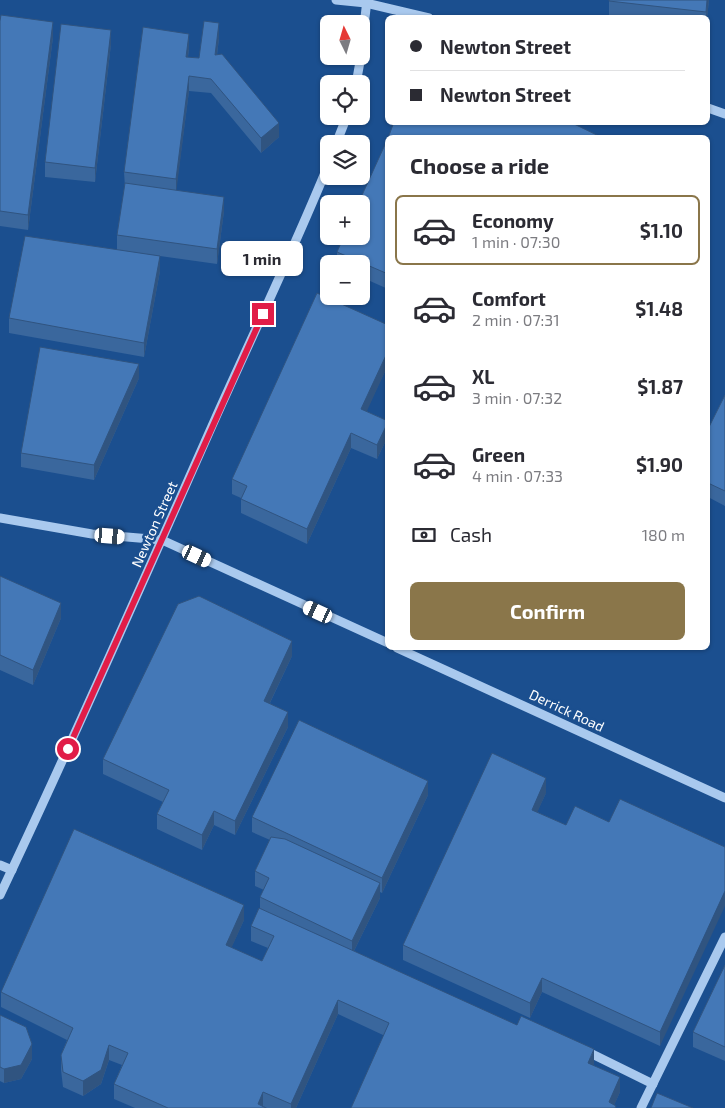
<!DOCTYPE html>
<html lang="en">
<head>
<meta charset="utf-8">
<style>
	body { margin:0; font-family:"Exo 2",sans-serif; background:#f2f2f3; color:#2b2b33; height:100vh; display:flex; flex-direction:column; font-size:19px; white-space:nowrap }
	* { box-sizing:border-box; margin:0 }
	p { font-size:16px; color:#7c7c81 }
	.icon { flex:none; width:28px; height:28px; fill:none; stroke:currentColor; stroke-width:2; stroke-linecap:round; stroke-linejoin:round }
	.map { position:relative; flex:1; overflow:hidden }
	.sheet { position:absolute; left:385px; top:135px; width:325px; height:515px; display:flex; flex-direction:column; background:#fff; border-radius:8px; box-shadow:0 1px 4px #0004 }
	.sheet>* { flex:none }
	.banner { position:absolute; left:385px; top:15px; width:325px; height:110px; border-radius:8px; box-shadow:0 1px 4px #0004; display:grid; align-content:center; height:110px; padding:0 25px; background:#fff }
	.needle { width:32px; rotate:355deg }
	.fabs { position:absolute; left:320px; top:15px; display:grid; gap:10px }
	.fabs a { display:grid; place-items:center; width:50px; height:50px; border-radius:8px; background:#fff; box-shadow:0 1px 4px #0004; font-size:25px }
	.end { position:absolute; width:22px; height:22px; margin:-11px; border:6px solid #e11d48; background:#fff; box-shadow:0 0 0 2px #fff }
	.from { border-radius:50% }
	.bubble { position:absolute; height:35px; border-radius:8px; background:#fff; box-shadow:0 1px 4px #0004; font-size:16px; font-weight:700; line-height:35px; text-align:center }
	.car { position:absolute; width:15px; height:30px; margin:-15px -8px; border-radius:6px; box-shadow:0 0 4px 1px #0007; background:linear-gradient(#fff 24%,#345 0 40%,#fff 0 76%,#345 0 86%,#fff 0) }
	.banner b { display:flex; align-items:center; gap:18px; height:48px; font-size:19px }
	.banner b+b { border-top:1px solid #e1e1e2 }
	.banner i { width:12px; height:12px; background:#2b2b33 }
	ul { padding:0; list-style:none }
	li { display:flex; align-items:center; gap:15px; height:70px; margin:0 10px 8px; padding:0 15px; border:2px solid transparent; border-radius:8px }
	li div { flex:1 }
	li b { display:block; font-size:19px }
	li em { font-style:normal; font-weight:700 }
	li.current { border-color:#8a764a }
	li>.icon { width:45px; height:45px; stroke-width:1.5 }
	h2 { padding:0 25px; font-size:22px; line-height:60px }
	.pay { display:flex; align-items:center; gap:12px; height:55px; padding:0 25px; font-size:19px }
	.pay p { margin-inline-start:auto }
	.button { display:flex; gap:10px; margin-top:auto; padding:10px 25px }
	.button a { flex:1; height:58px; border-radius:8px; background:#8a764a; color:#fff; font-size:20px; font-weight:700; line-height:58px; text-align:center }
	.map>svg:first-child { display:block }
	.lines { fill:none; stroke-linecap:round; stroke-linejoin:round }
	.minor { stroke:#a9c9ee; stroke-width:9 }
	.wall { fill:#3a679d }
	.shaded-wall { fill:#305480 }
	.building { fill:#4478b7; stroke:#305480 }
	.route { stroke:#e11d48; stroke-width:6 }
	.labels { text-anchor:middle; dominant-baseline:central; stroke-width:5; stroke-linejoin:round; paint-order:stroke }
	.street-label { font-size:14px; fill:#fff; stroke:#1b4f8f }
</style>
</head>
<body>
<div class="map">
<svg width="725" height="1108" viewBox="0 0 725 1108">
	<rect width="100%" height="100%" fill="#1b4f8f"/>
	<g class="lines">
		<!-- minor -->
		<g class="minor">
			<path d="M336 0 366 3 429 18"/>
			<path d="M361 52 367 0"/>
			<path d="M356 84 361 56"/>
			<path d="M708 108 725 114"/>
			<path d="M336 144 347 116"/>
			<path d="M0 518 92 534 162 540 388 643"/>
			<path d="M397 648 725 798"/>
			<path d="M0 865 12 870"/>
			<path d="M0 895C75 737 145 577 216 417 254 332 294 249 329 163"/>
			<path d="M586 1051 653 1084"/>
			<path d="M641 1108 725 937"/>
		</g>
	</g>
	<!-- wall -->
	<g class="wall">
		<path d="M609 0H709L707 18H623L609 16Z"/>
		<path d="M0 21 53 37 28 230 0 226Z"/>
		<path d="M219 38 217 55 279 137 261 153 211 93 189 91 176 190 224 211 217 264 117 250V235L125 187 124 172 189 48 188 57 199 58Z"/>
		<path d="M111 44 95 182 45 177V162Z"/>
		<path d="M388 138V289L361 277V264H337V252Z"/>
		<path d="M160 271 144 357 9 333V318Z"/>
		<path d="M388 325V365L366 411 388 421V436L377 459 351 448 307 544 241 513V498L232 494V479Z"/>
		<path d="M139 378 94 480 21 467V453Z"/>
		<path d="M725 395V506L708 497V429Z"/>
		<path d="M0 576 61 618 33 685 0 670Z"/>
		<path d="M292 656 270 703 288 727 235 835 214 825 202 850 157 829V814L163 802 103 774V759Z"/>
		<path d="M546 793 537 812 566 825 609 822 725 847 660 1046 542 992 530 1018 403 960V945Z"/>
		<path d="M428 795 382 893 380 892V898L354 951 594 1064 593 1065 620 1092 614 1105 616 1108 383 1035 338 1014 296 1108H267L263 1106 266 1108H135L114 1099V1084L122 1065 109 1060 101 1084 83 1096 63 1087 61 1070V1055L67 1040 1 1007V992L244 920 231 948 262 961 268 948 251 941V926L260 908V897L264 890 255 886V871L270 840 252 832V817Z"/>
		<path d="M725 965V1061L693 1047V1032Z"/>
		<path d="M0 1015 32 1059 21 1079 4 1083 0 1081Z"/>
	</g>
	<!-- shaded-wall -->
	<g class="shaded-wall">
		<path d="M707 0H709L707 18H706Z"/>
		<path d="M53 22V37L28 230V215Z"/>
		<path d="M219 23V38L215 69V55Z"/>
		<path d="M111 30V44L95 182V168Z"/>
		<path d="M189 34V48L186 71V57Z"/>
		<path d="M189 76V91L176 194V179Z"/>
		<path d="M279 123V137L261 153V138Z"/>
		<path d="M224 197V211L217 264V249Z"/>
		<path d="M160 256V271L144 357V343Z"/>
		<path d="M388 351V365L361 424V409Z"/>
		<path d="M139 364V378L94 480V465Z"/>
		<path d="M388 422V436L377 459V445Z"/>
		<path d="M351 433V448L307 544V529Z"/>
		<path d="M61 603V618L33 685V670Z"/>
		<path d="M292 641V656L264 715V701Z"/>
		<path d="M288 712V727L235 835V821Z"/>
		<path d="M546 778V793L532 824V810Z"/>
		<path d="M428 781V795L382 893V878Z"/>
		<path d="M214 811V825L202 850V835Z"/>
		<path d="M380 883V898L352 955V941Z"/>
		<path d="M725 891V906L660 1046V1032Z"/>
		<path d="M244 905V920L226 960V945Z"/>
		<path d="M542 978V992L530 1018V1003Z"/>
		<path d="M338 1000V1014L296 1108H291V1104Z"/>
		<path d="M32 1044V1059L21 1079 4 1083V1069Z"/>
		<path d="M109 1045V1060L101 1084 83 1096V1081Z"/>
		<path d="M594 1049V1064L588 1078V1063Z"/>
		<path d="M620 1077V1092L613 1108 609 1102Z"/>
		<path d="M263 1092V1108L258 1104Z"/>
	</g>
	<!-- building -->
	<g class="building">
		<path d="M609 0H707L706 12 609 1Z"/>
		<path d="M1 15 53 22 28 215 0 211V21Z"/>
		<path d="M204 21 219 23 215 55 222 54 279 123 261 138 211 79 189 76 176 179 124 172 143 27 189 34 186 57 199 58Z"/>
		<path d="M61 24 111 30 95 168 45 162Z"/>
		<path d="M394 122H570L603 138H388Z"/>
		<path d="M388 138V274L337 252 344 236H361V204H358Z"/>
		<path d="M125 183 224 197 217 249 117 235Z"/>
		<path d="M25 236 160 256 144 343 9 318Z"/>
		<path d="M317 293 388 325V351L361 409 388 421V422L377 445 351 433 307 529 241 499 247 486 232 479Z"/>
		<path d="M40 347 139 364 94 465 21 453Z"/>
		<path d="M725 395V491L708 483V429Z"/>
		<path d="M0 576 61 603 33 670 0 655Z"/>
		<path d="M199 596 292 641 264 701 288 712 235 821 214 811 202 835 157 814 169 790 103 759 178 604Z"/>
		<path d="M299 720 428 781 382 878 252 817Z"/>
		<path d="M492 753 546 778 532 810 566 825 575 806 609 822 620 799 725 847V891L660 1032 542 978 530 1003 403 945Z"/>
		<path d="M74 829 244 905 226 945 262 961 274 936 251 926 259 908 517 1025 521 1016 594 1049 588 1063 620 1077 609 1102 616 1106 615 1108H351L389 1023 338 1000 291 1104 263 1092 258 1104 266 1108H168L114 1084 128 1053 109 1045 101 1070 83 1081 63 1072 61 1055 73 1028 1 992Z"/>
		<path d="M271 837 285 839 380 883 352 941 260 897 269 878 255 871Z"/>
		<path d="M725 965V1047L693 1032Z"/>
		<path d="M0 1015 26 1027 32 1044 21 1065 4 1069 0 1067Z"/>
		<path d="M657 1093 693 1108H651Z"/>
	</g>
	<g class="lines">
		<!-- route -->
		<path class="route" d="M68 749 263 314"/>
	</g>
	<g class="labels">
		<!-- street labels -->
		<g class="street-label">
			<text transform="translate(154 524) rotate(-66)">Newton Street</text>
			<text transform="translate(567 710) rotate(25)">Derrick Road</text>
		</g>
	</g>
</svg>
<div class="fabs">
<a><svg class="needle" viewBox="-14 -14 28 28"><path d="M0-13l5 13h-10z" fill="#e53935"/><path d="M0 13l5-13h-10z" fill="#7c7c81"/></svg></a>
<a><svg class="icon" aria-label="locate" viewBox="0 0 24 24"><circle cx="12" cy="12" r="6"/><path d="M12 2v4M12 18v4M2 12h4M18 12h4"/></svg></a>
<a><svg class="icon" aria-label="layers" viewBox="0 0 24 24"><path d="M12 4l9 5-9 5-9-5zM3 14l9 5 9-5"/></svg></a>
<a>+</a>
<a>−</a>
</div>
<i class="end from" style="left:68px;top:749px"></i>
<i class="end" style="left:263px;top:314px"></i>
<div class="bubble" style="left:221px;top:241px;width:82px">1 min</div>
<i class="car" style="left:110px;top:536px;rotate:95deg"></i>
<i class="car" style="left:197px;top:556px;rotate:115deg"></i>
<i class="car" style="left:318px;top:612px;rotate:295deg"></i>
<div class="banner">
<b><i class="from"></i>Newton Street</b>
<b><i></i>Newton Street</b>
</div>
<section class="sheet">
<h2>Choose a ride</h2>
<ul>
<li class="current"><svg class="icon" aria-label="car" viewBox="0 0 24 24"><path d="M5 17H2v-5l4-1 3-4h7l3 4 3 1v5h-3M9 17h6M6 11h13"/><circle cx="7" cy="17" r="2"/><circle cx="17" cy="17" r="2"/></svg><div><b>Economy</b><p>1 min · 07:30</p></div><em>$1.10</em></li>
<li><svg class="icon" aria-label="car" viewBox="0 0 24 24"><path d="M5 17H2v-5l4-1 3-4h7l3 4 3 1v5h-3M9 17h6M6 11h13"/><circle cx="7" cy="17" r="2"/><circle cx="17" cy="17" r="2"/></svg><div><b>Comfort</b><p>2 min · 07:31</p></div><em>$1.48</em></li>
<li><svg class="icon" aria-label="car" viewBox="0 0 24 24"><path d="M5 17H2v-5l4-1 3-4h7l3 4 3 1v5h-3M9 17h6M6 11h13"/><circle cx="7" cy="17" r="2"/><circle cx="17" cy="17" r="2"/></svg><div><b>XL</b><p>3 min · 07:32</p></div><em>$1.87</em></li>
<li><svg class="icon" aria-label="car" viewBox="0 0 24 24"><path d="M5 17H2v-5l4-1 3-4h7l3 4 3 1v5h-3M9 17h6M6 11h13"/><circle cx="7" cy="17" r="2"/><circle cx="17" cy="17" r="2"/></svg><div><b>Green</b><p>4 min · 07:33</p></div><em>$1.90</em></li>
</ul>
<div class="pay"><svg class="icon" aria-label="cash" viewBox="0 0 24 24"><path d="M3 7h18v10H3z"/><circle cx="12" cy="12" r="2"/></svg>Cash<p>180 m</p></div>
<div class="button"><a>Confirm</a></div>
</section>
</div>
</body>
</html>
